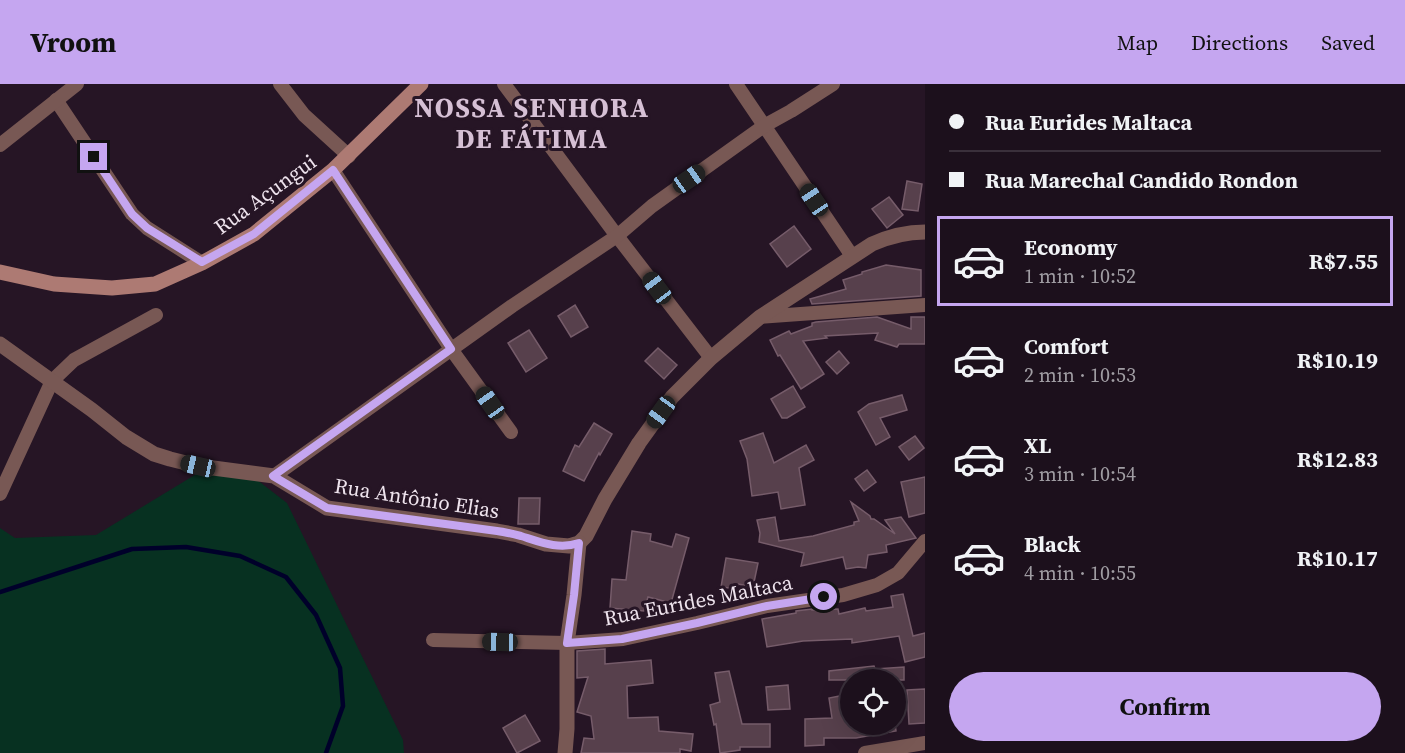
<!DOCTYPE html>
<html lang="en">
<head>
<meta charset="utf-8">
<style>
	body { margin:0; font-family:"Source Serif 4",serif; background:#291e29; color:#f1f3f6; height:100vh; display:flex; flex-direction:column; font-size:22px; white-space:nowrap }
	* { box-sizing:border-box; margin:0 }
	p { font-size:20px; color:#a09da3 }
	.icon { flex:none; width:33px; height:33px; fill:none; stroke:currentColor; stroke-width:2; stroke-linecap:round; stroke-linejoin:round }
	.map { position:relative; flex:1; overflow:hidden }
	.side { display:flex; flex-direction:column; background:#1c101c; width:480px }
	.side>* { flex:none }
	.top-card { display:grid; align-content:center; height:132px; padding:0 24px; background:#1c101c }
	.buttons { position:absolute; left:840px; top:585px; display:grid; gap:12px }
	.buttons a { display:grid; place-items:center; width:66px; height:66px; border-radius:50%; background:#1c101c; box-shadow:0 6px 24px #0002,0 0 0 2px #3a303b; font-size:30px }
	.end { position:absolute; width:27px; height:27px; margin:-14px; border:8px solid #c5a6f0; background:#111; box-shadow:0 0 0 3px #111 }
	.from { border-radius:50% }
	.car { position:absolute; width:18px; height:36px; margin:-18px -9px; border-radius:8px; box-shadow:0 0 4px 2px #0007; background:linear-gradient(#222 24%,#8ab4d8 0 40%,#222 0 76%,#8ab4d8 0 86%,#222 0) }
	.top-card b { display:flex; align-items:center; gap:21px; height:57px; font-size:22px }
	.top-card b+b { border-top:2px solid #3a303b }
	.top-card i { width:15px; height:15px; background:#f1f3f6 }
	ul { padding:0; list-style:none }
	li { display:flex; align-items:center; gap:18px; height:90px; margin:0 12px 9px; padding:0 12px; border:3px solid transparent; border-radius:0px }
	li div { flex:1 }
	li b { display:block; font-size:22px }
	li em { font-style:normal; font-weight:700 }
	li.active { border-color:#c5a6f0 }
	li>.icon { width:54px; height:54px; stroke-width:1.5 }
	.button { display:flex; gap:12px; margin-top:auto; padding:12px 24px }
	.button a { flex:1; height:69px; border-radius:36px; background:#c5a6f0; color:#111; font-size:24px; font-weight:700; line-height:69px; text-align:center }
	header { display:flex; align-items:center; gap:36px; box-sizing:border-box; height:84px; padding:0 30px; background:#c5a6f0; color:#111 }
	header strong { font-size:28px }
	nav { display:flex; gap:33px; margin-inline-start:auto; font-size:21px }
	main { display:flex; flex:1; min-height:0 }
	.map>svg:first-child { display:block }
	.green { fill:#073121 }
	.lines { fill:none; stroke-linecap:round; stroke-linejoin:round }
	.stream { stroke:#00002a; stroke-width:4.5 }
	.building { fill:#57404c; stroke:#765c6a; stroke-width:1.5 }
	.minor { stroke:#785854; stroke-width:14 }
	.tertiary { stroke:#785854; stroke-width:15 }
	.secondary { stroke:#ad7a73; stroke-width:15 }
	.route { stroke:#c5a6f0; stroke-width:8 }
	.labels { text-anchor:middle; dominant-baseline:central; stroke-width:6; stroke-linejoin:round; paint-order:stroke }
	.street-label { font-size:21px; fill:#eee3ed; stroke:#261525 }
	.district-label { font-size:27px; font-weight:bold; letter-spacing:1.5px; fill:#d6c0d5; stroke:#261525 }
</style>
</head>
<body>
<header>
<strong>Vroom</strong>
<nav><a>Map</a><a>Directions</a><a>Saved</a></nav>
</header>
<main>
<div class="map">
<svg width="925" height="669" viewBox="0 0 925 669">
	<rect width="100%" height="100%" fill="#261525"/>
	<!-- green -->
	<path class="green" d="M198 389H248L287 419 403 656 404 669H0V444L15 454 96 451Z"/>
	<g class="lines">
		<!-- stream -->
		<path class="stream" d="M0 508 132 465 186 463 240 472 286 493 316 531 340 584 343 622 326 669"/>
	</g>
	<!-- building -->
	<g class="building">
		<path d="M907 97 922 100 918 127 902 125Z"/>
		<path d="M889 113 903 131 887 144 872 125Z"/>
		<path d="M794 142 811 165 787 183 770 160Z"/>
		<path d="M886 181 921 186V212L812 220 810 215 846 205 843 196 862 190V188Z"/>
		<path d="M575 221 588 243 571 253 558 232Z"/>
		<path d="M877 233 911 245V233H925V260H899L897 263 875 256 878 249 825 252 827 254 803 257 824 290 801 305 780 271 778 272 770 256 789 247 791 250 812 242V239L816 238Z"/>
		<path d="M529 246 547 274 526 288 508 259Z"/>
		<path d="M658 264 677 281 664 295 645 277Z"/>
		<path d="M839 267 849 279 837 290 826 278Z"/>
		<path d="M793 302 805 323 787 334H782L771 315Z"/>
		<path d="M902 311 907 326 880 334 890 353 876 361 858 328 869 320Z"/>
		<path d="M594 339 612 350 600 371 599 369 584 397 563 387 575 361 579 363Z"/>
		<path d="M763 349 774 379 806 361 814 376 799 384 805 421 781 425 778 408 752 412 747 375 740 357Z"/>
		<path d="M915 352 924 364 909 376 899 363Z"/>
		<path d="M867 386 876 398 864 407 855 395Z"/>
		<path d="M925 393V429L909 433 901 398Z"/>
		<path d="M519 414H540L539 440H518Z"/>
		<path d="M851 418 870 432 871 435H874L895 450 885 436 901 433 916 454 886 461 887 468 868 471 866 484 858 483 846 485 843 473 801 482 804 469 759 458 760 449 757 436 775 433 779 457 813 452 854 441V438L859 437Z"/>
		<path d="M632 447 651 450 650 457 672 463 676 450 689 454 671 519 648 513 644 527 610 524 612 495 626 496Z"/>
		<path d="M726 474 758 479 753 503 738 500V505L721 503Z"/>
		<path d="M903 510 913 552 925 549V573L905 578 899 552 852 559V555L803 557 767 563 762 535 796 529V527L812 525V526L838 525 839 530 865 524 866 527 893 523 891 512Z"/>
		<path d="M605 565V580L651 576 653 599 627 602 628 634 658 633 659 647 693 650 691 667 680 665V669H581L584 654 594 655 591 632 577 628 588 593 577 594V567Z"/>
		<path d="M874 582 875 585 904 583V596H829V587Z"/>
		<path d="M729 587 742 640H770V663H740V666L720 669 716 640 714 641 710 621 720 618 715 589Z"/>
		<path d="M788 601 790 625 768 626 766 603Z"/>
		<path d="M925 605V639L909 640 907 606Z"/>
		<path d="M845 611 848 632H850V640H895L896 647 856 654H824V661L805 662V635L832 634 829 614Z"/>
		<path d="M525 631 540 657 517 669 503 644Z"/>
	</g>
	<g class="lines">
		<!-- minor -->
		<g class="minor">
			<path d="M280 0 304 31 349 72"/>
			<path d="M504 0 617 152 711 274"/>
			<path d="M736 0 852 172"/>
			<path d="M56 16 132 130 147 144 202 179"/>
			<path d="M0 61 77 0"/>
			<path d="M333 86 451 265 511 348"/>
			<path d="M760 233 925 221"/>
			<path d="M274 392 512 222 617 152 652 122 764 42 791 27 833 0"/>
			<path d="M0 410 52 297 74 276 156 231"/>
			<path d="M433 556 567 559 623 555 697 539 767 522 843 511 877 501 898 489 925 457"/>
			<path d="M865 669 925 659"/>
		</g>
		<!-- tertiary -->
		<g class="tertiary">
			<path d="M0 260 92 326 126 353 154 370 170 375 198 382 274 392 327 424 497 447 518 451 546 460 569 462 579 459 586 452 605 415 639 359 672 313 711 274 760 233 872 160C890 152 906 148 925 148"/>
			<path d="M565 669 567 645V559L574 511 579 459"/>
		</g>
		<!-- secondary -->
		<path class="secondary" d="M0 188 54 200 112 204 155 200 202 179 254 150 333 86 421 0"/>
	</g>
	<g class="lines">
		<!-- route -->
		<path class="route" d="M94 73 132 130 147 144 202 178 254 150 333 86 451 265 273 392 327 424 497 447C505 448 513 450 521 452 540 458 559 466 579 459L574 511 567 559 622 555 697 539 767 522 824 513"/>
	</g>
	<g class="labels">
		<!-- street labels -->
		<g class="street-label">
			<text transform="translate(265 110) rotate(-36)">Rua Açungui</text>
			<text transform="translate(417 414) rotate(9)">Rua Antônio Elias</text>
			<text transform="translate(698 516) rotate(-11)">Rua Eurides Maltaca</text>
		</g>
		<!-- district labels -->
		<g class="district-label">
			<text x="532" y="23">NOSSA SENHORA<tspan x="532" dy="31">DE FÁTIMA</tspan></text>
		</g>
	</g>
</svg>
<div class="buttons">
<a><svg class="icon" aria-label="locate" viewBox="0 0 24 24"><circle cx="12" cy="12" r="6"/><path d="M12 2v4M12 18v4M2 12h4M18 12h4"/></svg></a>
</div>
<i class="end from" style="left:824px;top:513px"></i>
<i class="end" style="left:94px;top:73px"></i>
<i class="car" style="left:689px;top:95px;rotate:55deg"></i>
<i class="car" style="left:814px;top:116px;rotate:326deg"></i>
<i class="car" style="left:657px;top:204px;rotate:323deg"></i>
<i class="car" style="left:490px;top:319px;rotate:325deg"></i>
<i class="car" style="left:661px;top:328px;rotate:216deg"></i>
<i class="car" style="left:198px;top:382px;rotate:283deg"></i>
<i class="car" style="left:500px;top:558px;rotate:271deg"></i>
</div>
<section class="side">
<div class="top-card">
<b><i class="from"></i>Rua Eurides Maltaca</b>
<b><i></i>Rua Marechal Candido Rondon</b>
</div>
<ul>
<li class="active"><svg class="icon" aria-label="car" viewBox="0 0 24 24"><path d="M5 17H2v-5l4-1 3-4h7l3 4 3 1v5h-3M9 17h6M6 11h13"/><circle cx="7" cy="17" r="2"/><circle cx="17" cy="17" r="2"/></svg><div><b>Economy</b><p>1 min · 10:52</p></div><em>R$7.55</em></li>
<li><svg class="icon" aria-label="car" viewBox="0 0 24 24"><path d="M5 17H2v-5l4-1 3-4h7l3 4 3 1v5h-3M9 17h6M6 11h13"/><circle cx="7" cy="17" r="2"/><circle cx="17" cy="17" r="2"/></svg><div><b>Comfort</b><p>2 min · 10:53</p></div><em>R$10.19</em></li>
<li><svg class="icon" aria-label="car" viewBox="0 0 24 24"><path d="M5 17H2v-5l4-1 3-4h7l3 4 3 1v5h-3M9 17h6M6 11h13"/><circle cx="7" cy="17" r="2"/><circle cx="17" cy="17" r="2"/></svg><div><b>XL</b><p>3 min · 10:54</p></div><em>R$12.83</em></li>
<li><svg class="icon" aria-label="car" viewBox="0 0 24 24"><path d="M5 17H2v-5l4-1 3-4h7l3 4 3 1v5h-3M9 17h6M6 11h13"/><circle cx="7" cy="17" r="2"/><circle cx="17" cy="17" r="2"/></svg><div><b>Black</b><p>4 min · 10:55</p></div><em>R$10.17</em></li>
</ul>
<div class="button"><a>Confirm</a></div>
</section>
</main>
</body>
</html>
